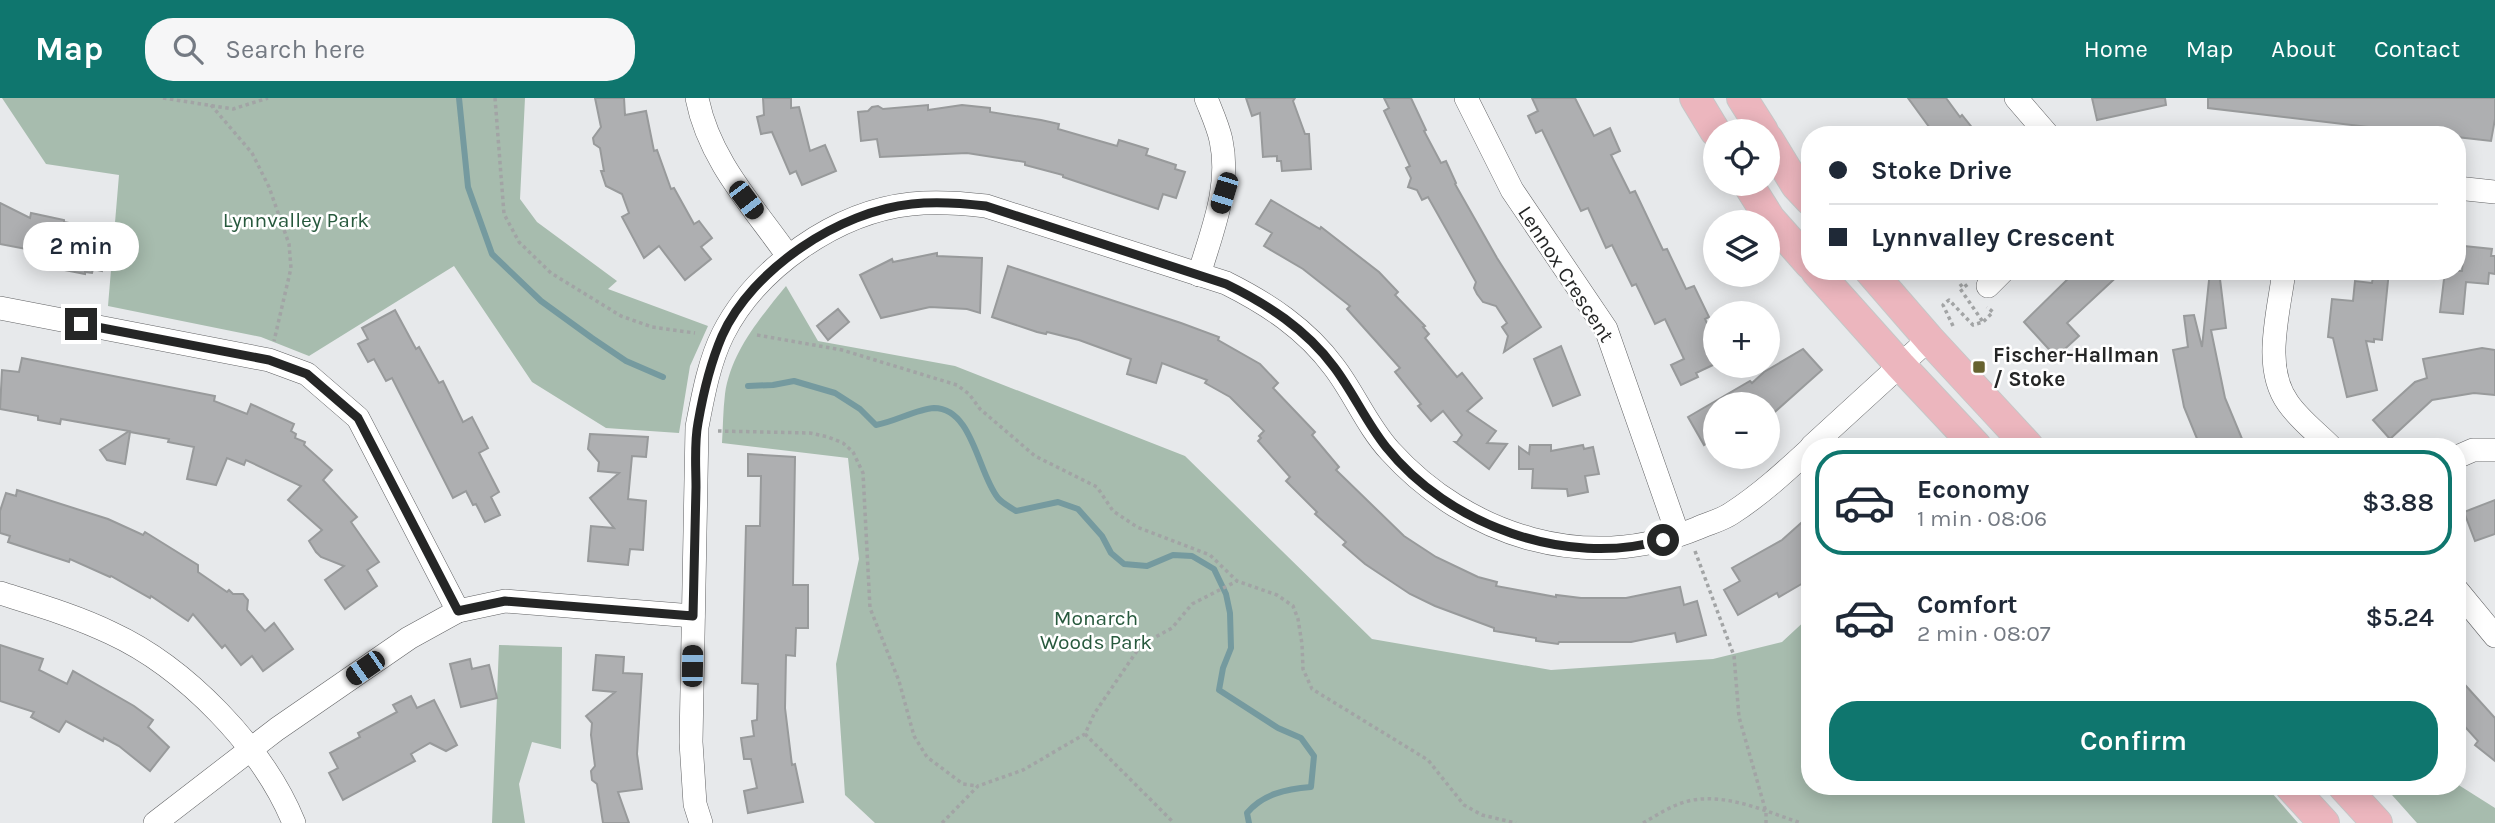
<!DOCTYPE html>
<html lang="en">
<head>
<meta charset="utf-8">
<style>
	body { margin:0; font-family:Karla,sans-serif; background:#f6f6f7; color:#1f2937; height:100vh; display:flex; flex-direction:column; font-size:26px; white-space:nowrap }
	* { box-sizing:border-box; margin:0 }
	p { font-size:23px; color:#747a83 }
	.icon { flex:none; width:38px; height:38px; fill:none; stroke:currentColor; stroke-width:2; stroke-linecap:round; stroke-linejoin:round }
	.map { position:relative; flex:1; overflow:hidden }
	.panel { position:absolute; left:1801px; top:340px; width:665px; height:357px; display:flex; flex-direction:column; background:#fff; border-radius:28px; box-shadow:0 4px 18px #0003 }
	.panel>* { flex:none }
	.top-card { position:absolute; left:1801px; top:28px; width:665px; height:154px; border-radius:28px; box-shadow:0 4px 18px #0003; display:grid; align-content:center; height:154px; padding:0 28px; background:#fff }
	.fabs { position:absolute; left:1703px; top:21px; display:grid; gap:14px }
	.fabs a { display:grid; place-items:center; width:77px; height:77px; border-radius:50%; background:#fff; box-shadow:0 4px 18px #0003; font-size:35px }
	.end { position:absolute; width:32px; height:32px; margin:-16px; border:9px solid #252626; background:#fff; box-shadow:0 0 0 4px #fff }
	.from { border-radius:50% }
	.bubble { position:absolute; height:49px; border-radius:24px; background:#fff; box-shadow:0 4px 18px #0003; font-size:23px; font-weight:600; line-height:49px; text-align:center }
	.car { position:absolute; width:21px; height:42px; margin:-21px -10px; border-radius:9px; box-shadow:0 0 5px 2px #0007; background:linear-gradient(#222 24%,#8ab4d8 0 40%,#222 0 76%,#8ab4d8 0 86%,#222 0) }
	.top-card b { display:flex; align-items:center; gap:24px; height:66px; font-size:26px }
	.top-card b+b { border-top:2px solid #e0e1e3 }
	.top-card i { width:18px; height:18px; background:#1f2937 }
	ul { padding:12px 0 0; list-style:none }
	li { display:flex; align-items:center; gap:21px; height:105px; margin:0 14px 10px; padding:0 14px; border:4px solid transparent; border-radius:28px }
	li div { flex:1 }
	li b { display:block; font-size:26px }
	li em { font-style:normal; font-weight:600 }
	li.on { border-color:#0f766e }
	li>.icon { width:63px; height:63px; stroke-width:1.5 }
	.action { display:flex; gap:14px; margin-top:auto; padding:14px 28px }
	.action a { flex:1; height:80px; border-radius:28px; background:#0f766e; color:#fff; font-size:28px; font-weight:600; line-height:80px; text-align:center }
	header { display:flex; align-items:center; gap:42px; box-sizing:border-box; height:98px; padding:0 35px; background:#0f766e; color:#fff }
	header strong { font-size:33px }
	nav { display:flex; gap:38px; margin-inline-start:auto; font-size:24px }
	.search { width:490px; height:63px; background:#f6f6f7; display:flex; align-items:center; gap:18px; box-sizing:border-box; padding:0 24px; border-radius:28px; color:#747a83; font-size:26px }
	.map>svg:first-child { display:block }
	.green { fill:#a7bcae }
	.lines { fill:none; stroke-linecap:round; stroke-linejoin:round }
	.stream { stroke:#759a9f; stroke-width:6 }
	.building { fill:#aeafb1; stroke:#989a9b; stroke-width:2 }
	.minor-casing { stroke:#616264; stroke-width:24 }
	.major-casing { stroke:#c6c7c7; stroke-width:32 }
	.path { stroke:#a2a4a5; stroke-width:3.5; stroke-dasharray:3.5 3.5; stroke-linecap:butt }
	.minor { stroke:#fff; stroke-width:23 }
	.major { stroke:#ecb6be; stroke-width:30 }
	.route { stroke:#252626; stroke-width:9 }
	.poi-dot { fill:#66622f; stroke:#fff; stroke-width:2.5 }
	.labels { text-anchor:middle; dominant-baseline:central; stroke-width:5; stroke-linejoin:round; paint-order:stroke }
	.park-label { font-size:21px; fill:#27593d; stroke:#fff }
	.street-label { font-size:21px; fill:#252626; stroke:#fff }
	.poi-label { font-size:21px; font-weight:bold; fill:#252626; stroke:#fff; text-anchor:start }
</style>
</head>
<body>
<header>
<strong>Map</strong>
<div class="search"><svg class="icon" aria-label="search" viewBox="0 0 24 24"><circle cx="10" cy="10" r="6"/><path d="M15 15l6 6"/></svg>Search here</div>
<nav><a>Home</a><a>Map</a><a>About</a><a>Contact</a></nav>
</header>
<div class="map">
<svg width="2495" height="725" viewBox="0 0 2495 725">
	<rect width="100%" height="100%" fill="#e7e9eb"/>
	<!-- green -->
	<g class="green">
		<path d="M2 0H525L520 101 537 124 617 183 608 191 708 228 690 268 679 335 606 330 532 284 454 168 309 258 261 239 108 208 119 77 46 66Z"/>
		<path d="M786 188 818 243 955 268 1185 358 1372 541 1551 572 1713 561 1782 544 1809 519 1810 688H2266L2298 725H875L845 697 836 566 859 461 848 360 722 345C723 329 723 312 725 296 731 254 760 220 786 188Z"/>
		<path d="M499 547 562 549 561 651 532 644 519 686 525 725H492Z"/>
		<path d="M2457 686 2495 710V725H2417L2384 688H2457Z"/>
	</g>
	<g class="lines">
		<!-- stream -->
		<g class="stream">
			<path d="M459 0 468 89 492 156 541 203 592 240 626 263 663 279"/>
			<path d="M748 288 773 287 794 283 835 295 860 311 876 327C894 324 917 311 934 310 973 310 978 376 998 400 1002 405 1010 409 1016 413L1058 404 1078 411 1102 438 1111 455 1124 466 1147 468 1173 457 1192 458 1214 471 1226 496 1230 515 1231 550 1223 570 1219 592 1278 630 1301 640 1314 658 1311 689C1286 691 1263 696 1247 715L1249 725"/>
		</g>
	</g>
	<!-- building -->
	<g class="building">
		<path d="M595 0H624L625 17 646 13 654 53 657 52 671 91 674 90 694 126 699 123 712 140 701 149 711 161 685 182 659 148 644 160 622 119 629 115 622 96 606 88 601 73H604L600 50 594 46 593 40 601 29Z"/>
		<path d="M763 0H791V10L799 9 810 53 825 47 836 73 802 87 796 73 790 76 772 34 761 36 757 19 764 17Z"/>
		<path d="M1246 0H1295L1293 3 1305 36H1309L1311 71 1282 73 1281 63H1277V58L1263 59 1260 15 1252 18Z"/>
		<path d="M1384 0H1411L1426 32 1424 33 1441 65 1446 63 1456 85 1455 86 1497 160 1541 229 1504 254 1508 238 1502 229 1507 225 1496 208 1483 204 1477 196 1474 190 1476 184 1428 99 1422 102 1417 92 1408 89 1411 80 1406 70 1410 68 1384 13 1389 10Z"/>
		<path d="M1532 0H1575L1594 38 1610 30 1620 53 1611 57 1630 95 1635 93 1663 152 1667 151 1686 191 1694 188 1709 219 1705 221 1715 242V266L1696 275 1698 279 1681 287 1671 267 1684 261 1665 221 1655 226 1636 186 1632 188 1612 147 1606 150 1588 110 1581 113 1542 32 1536 35 1528 18 1538 13Z"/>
		<path d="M1908 0H1946L1960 19 1962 17 1978 37H1935Z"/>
		<path d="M2092 0H2165L2166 7 2097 22Z"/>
		<path d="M2208 0H2495V21L2491 43 2457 39V37H2436L2208 10Z"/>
		<path d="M928 7V12L962 7 990 10V14L1041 22 1059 26 1058 31 1117 48 1119 42 1148 51 1146 57 1176 67 1175 71 1185 74 1176 100 1163 96 1158 111 1063 79V77L1025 67V64L967 55 880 59 877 41 861 43 858 14 868 13 872 9 878 8 883 11Z"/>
		<path d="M1271 102 1320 131 1321 129 1379 174 1398 194 1395 197 1425 228 1423 229 1429 236 1425 240 1457 279 1462 275 1482 300 1467 313 1496 333 1487 345 1507 346 1489 371 1455 344H1457L1462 337 1443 313 1431 323 1418 308 1421 306 1395 274 1400 270 1347 211 1350 208 1303 171 1264 148 1272 135 1256 126Z"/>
		<path d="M0 105 30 120 31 115 64 122V124L99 131 101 135 110 136 102 173 93 171 92 175 85 174V176L39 167 42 154 0 146Z"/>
		<path d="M2464 148 2492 151 2491 158H2495V176L2489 175 2488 186 2466 184 2463 216 2440 214 2445 173H2462Z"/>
		<path d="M937 155V158L982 160 980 215 967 211 930 209 881 220 860 177 892 161 893 164Z"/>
		<path d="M1008 168 1181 225 1219 239 1218 242 1260 266 1278 285 1273 290 1315 334 1312 337 1339 369 1336 372 1404 438 1436 459 1478 479 1497 484 1496 488 1556 499V497L1581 500H1626L1680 489 1684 507 1697 503 1706 537 1677 544 1675 535 1631 544H1559L1558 546 1536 543V540L1494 533V530L1435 508 1410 496 1365 466 1343 447 1346 444 1315 416 1317 414 1286 383 1290 379 1258 343 1261 340 1259 338 1264 333 1230 299 1205 285 1207 282 1162 265 1156 285 1127 276 1131 261 1079 242 1047 234 1046 236 1037 234 992 219Z"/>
		<path d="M2076 173H2123L2067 225 2079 238 2056 259 2024 224Z"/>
		<path d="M2210 173H2219L2226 230 2211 232 2225 300 2245 348H2200L2184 309 2173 252 2188 249 2184 218 2194 217 2202 249Z"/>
		<path d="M2374 173H2389L2382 242 2374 241V244L2366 243 2377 292 2347 299 2333 240 2328 239 2332 201 2353 203 2355 183 2372 185Z"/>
		<path d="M838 211 849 224 828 242 817 228Z"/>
		<path d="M395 212 416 251 419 249 439 285 443 283 463 324 472 319 488 350 479 355 499 394 491 399 500 417 485 424 476 406 473 407 466 393 453 400 392 280 386 283 374 261 368 264 358 246 368 241 362 230Z"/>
		<path d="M1561 248 1580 297 1553 308 1534 261Z"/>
		<path d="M2482 250 2495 252V297L2474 295 2432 302 2390 341 2373 322 2415 284 2427 280 2423 261Z"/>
		<path d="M1803 251 1822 272 1768 320V306H1715V340L1704 347 1688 319 1750 283 1752 285 1764 274Z"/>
		<path d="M22 260 215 298 214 303 247 316 251 306 294 326 291 333 296 336 295 340 305 344 304 347 332 372 323 382 357 419 351 424 379 464 367 472 377 488 345 511 325 482 344 468 321 459 316 454 309 443 322 432 288 402 301 388 246 362 244 367 227 360 216 387 187 381 194 349 168 344 169 341 130 334 125 366 107 362 100 352 129 333 61 321 60 326 38 322V318L0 311 2 272 19 274Z"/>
		<path d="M590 336 648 339 646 359 632 358 628 401 646 403 643 452 630 451 628 467 588 463 591 428 614 430 590 400 619 375 598 373 599 364 588 351Z"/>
		<path d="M1530 347H1551V353L1583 347 1584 351 1593 349 1599 376 1585 378 1588 394 1568 398 1567 391 1532 390 1533 371H1519V349L1529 356Z"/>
		<path d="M748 356 795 359 793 487H808V530H796L795 558 786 557 785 610 792 667 795 666 803 704 748 715 744 693 757 690 751 661H744L741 640 754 638 752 623 757 622 758 586 742 585 746 428H760L761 378H748Z"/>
		<path d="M17 392 108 421 143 437 145 434 198 467V474L227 494 229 492 233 496H243L248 502 247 512 265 533 274 525 293 551 263 573 252 558 241 567 225 547 222 550 193 516 188 523 151 498 150 500 111 478 110 479 70 461 69 464 8 444 10 438 0 435V413L6 395 16 398Z"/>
		<path d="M2495 402V436L2475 443 2464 414Z"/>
		<path d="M1810 417V481L1779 499 1777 495 1738 517 1724 492 1740 483 1732 470 1782 442Z"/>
		<path d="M0 547 43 561 39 572 67 586 73 573 134 608 153 622 148 629 169 649 150 673 119 648 104 640 103 643 66 623 59 634 31 619 34 614 0 603Z"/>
		<path d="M596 557 624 559 623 575 642 576 637 656 642 691 618 694 629 725H603L597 686 592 682 591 673 595 668 591 637 592 625 586 618 615 594 593 592Z"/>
		<path d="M470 561 472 571 489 567 497 600 461 609 450 566Z"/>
		<path d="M2457 578 2495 620V663L2475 647 2478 643 2457 620Z"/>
		<path d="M411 598 417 610 434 602 457 647 446 653 430 645 411 656 415 663 343 702 329 675 338 670 330 655 360 639 358 635 397 614 393 607Z"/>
	</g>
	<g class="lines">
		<!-- minor casing -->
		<g class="minor-casing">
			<g id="minor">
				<path d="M697 0C709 62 753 108 788 158"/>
				<path d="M1466 0 1512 92 1606 231 1678 437"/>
				<path d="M2016 0 2048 37"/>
				<path d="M2457 90 2495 94"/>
				<path d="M2284 173C2279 214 2262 269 2288 305 2299 321 2316 334 2330 348"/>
				<path d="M1199 177C1212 132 1231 89 1221 42 1218 28 1211 13 1206 0"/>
				<path d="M1988 188 2003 173"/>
				<path d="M0 210 269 262 307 276 358 320 458 513"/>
				<path d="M1812 348 1929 241"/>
				<path d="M2457 359 2473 352H2495"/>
				<path d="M2457 492 2495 538"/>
				<path d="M0 495C38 507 76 518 111 535 185 569 263 649 294 725"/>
				<path d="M155 725 277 631 409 540 458 513 505 503 693 518"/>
				<path d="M701 725 695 706 691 644 697 329C703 298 709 264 723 236 757 169 837 114 911 106 937 103 961 105 986 108L1226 185C1268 206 1306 231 1334 269 1354 295 1367 328 1390 353 1468 439 1587 476 1698 430 1709 425 1722 422 1732 415 1760 397 1785 374 1810 351"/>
			</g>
		</g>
		<!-- major casing -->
		<g class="major-casing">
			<g id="major">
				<path d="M1695 0 1715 33"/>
				<path d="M1742 0 1763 33"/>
				<path d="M1768 41 1796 87 1810 102"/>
				<path d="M1748 86 1770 121 1810 166"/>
				<path d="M1816 173 1900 267 1976 348"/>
				<path d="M1870 173 1929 241 2028 348"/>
				<path d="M2290 688 2324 725"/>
				<path d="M2343 688 2377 725"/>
			</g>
		</g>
		<!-- path -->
		<g class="path">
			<path d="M163 0 233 11 268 0"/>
			<path d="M495 0 504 116 519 144 551 175 621 218 652 229 695 235"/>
			<path d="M211 7 252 55 269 89 289 146 291 170 274 243"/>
			<path d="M1967 189 1964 185 1959 189 1983 224"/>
			<path d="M1953 228 1943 207 1949 202 1973 227 1983 224 1993 214 1987 209"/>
			<path d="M757 237 842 252 957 287 969 296 980 311 1035 358 1097 389 1113 413 1137 429 1210 457 1237 483 1277 497 1293 508 1298 521 1302 546 1303 571 1312 591 1428 662 1464 707 1482 717 1516 725"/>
			<path d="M718 333 810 335 828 339 843 345 853 354 863 375 870 510 899 583 914 638 927 659 963 686 978 688"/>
			<path d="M1695 453 1734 558 1739 619 1766 714V725"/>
			<path d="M1085 636 1174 725"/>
			<path d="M942 725 978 688 1023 672 1085 636 1094 616 1141 547 1172 530 1192 506 1237 483"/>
			<path d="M1643 725C1659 716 1675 705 1693 702 1730 696 1767 714 1801 725"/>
		</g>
		<!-- minor -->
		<use href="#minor" class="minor"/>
		<!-- major -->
		<use href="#major" class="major"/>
	</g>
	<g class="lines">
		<!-- route -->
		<path class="route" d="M81 226 269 262 307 276 358 320 458 513 505 503 693 518C694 475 695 432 696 389 696 369 694 346 698 325 703 296 710 266 722 238 752 171 840 113 912 106 938 103 961 105 986 108L1226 186C1267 206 1306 231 1334 269 1353 294 1366 324 1386 349 1448 427 1566 470 1663 442"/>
	</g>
	<!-- markers -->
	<rect class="poi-dot" x="1972" y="262" width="14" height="14" rx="3.5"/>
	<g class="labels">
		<!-- park labels -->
		<g class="park-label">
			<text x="296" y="122">Lynnvalley Park</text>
			<text x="1096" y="520">Monarch<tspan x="1096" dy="24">Woods Park</tspan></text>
		</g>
		<!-- street labels -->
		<g class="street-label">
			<text transform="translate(1566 176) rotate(57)">Lennox Crescent</text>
		</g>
		<!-- poi labels -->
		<g class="poi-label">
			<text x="1993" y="257">Fischer-Hallman<tspan x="1993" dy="24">/ Stoke</tspan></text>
		</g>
	</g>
</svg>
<div class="fabs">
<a><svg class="icon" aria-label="locate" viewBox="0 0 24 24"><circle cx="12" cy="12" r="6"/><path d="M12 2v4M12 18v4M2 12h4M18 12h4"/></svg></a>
<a><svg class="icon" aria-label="layers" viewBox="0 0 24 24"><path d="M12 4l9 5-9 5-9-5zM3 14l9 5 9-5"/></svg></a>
<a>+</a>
<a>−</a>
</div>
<i class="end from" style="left:1663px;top:442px"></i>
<i class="end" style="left:81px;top:226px"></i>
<div class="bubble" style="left:23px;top:124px;width:116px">2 min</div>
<i class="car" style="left:1224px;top:95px;rotate:197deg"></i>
<i class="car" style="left:746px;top:102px;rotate:143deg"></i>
<i class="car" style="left:692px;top:568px;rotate:1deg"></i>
<i class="car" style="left:365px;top:570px;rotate:235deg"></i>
<div class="top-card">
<b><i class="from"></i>Stoke Drive</b>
<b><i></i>Lynnvalley Crescent</b>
</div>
<section class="panel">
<ul>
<li class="on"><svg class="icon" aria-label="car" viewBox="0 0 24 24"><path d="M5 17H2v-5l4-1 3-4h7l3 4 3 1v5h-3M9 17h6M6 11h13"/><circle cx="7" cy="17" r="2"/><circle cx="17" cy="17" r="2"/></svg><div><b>Economy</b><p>1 min · 08:06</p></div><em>$3.88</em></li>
<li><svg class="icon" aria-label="car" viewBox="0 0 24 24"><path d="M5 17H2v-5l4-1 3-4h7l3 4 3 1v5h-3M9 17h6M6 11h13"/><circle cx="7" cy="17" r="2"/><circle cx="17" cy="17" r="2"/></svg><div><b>Comfort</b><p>2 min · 08:07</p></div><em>$5.24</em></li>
</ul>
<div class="action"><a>Confirm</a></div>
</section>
</div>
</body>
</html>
